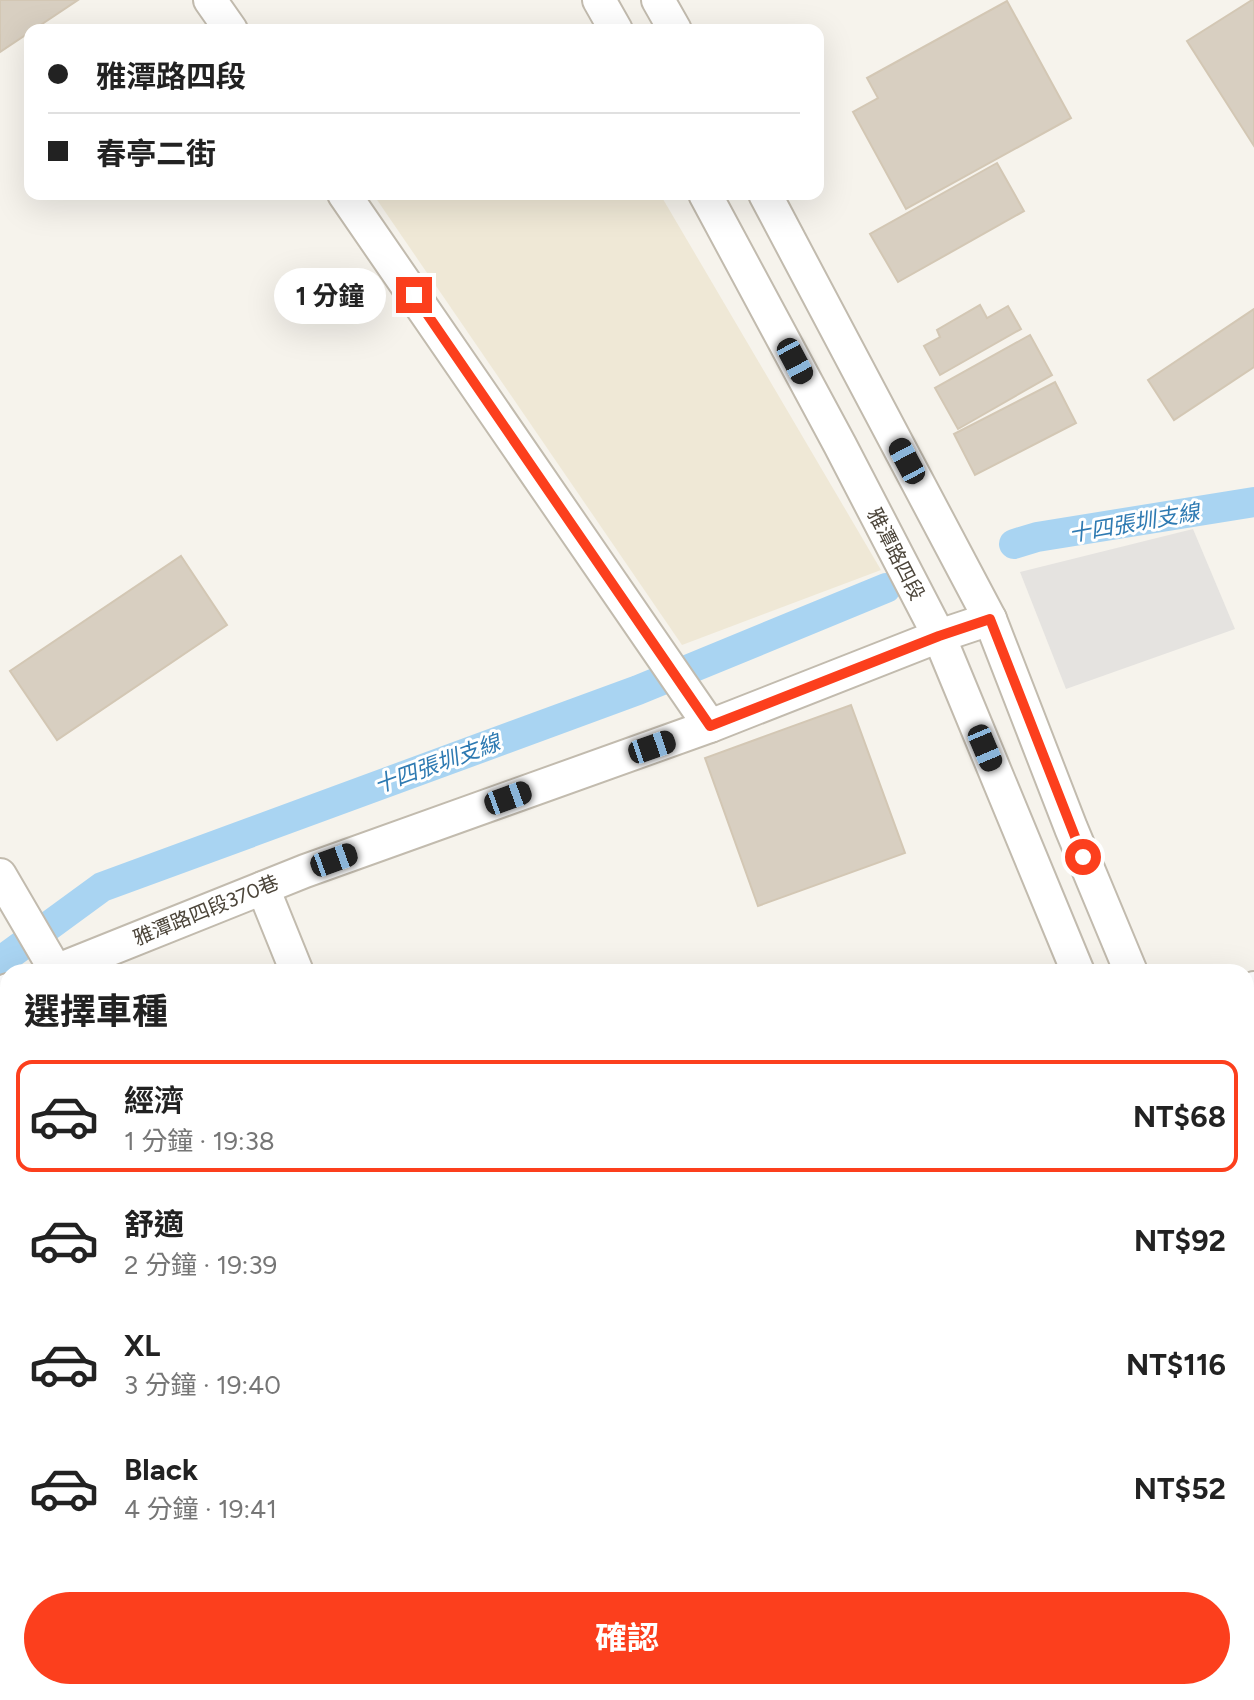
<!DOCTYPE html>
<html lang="zh-TW">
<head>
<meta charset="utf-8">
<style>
	body { margin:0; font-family:Figtree,"Noto Sans TC",sans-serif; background:#f6f6f6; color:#222; height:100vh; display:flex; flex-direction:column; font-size:30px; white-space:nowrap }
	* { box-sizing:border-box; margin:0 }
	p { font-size:26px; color:#767676 }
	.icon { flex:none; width:44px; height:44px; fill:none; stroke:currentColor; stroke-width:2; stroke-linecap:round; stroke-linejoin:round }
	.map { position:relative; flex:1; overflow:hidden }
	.drawer { position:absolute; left:0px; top:964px; width:1254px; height:736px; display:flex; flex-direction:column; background:#fff; border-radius:24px 24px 0 0; box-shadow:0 8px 32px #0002 }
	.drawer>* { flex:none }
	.top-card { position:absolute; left:24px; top:24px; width:800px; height:176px; border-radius:16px; box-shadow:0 8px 32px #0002; display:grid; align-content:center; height:176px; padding:0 24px; background:#fff }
	.end { position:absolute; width:36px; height:36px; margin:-18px; border:10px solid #fc3f1d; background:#fff; box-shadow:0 0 0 4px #fff }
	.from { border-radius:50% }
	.bubble { position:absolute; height:56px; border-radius:28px; background:#fff; box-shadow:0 8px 32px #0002; font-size:26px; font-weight:700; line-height:56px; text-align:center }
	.car { position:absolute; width:24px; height:48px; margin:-24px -12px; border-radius:10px; box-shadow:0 0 6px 2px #0007; background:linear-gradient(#222 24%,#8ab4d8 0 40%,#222 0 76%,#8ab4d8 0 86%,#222 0) }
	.top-card b { display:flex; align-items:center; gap:28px; height:76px; font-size:30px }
	.top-card b+b { border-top:2px solid #e0e0e0 }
	.top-card i { width:20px; height:20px; background:#222 }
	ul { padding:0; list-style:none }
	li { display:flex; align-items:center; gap:24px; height:112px; margin:0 16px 12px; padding:0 8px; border:4px solid transparent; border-radius:16px }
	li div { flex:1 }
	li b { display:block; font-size:30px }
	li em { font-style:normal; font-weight:700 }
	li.selected { border-color:#fc3f1d }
	li>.icon { width:72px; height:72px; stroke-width:1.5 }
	h2 { padding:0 24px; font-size:36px; line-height:96px }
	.primary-button { display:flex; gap:16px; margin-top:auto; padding:16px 24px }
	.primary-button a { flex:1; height:92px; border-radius:48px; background:#fc3f1d; color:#fff; font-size:32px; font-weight:700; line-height:92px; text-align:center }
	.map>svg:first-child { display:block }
	.education { fill:#efe8d6 }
	.parking { fill:#e5e3e0 }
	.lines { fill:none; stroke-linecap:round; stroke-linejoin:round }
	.stream { stroke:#a9d4f2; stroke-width:9 }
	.canal { stroke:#a9d4f2; stroke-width:30 }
	.building { fill:#d8cfc1; stroke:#d3c7b4; stroke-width:2 }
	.minor-casing { stroke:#c2bbae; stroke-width:36 }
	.minor { stroke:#fff; stroke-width:32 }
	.route { stroke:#fc3f1d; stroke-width:10 }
	.labels { text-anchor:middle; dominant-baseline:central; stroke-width:6; stroke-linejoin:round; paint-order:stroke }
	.street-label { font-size:20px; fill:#4b4439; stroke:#fff }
	.water-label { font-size:22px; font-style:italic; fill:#2e7ab2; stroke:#fff }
</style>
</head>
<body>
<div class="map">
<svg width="1254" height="1700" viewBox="0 0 1254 1700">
	<rect width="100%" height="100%" fill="#f6f3ec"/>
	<!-- education -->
	<path class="education" d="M373 194H660L881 570 682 645Z"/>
	<!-- parking -->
	<path class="parking" d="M1193 529 1235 629 1066 689 1020 572Z"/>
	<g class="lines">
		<!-- stream -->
		<path class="stream" d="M0 949 5 958"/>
		<!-- canal -->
		<g class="canal">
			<path d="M1014 544 1037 537 1254 502"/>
			<path d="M0 959 5 958 102 887 638 690 886 588"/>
		</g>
	</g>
	<!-- building -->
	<g class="building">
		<path d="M0 0H78L33 30H30V32L0 52Z"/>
		<path d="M1252 0H1254V146L1187 41Z"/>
		<path d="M1007 1 1071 118 906 209 853 112 878 98 867 78Z"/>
		<path d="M997 163 1024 211 898 282 870 234Z"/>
		<path d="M980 305 987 318 1008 306 1021 329 940 375 924 346 940 337 937 330Z"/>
		<path d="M1254 309V367L1174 420 1148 380Z"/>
		<path d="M1030 335 1052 375 958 429 935 388Z"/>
		<path d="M1055 382 1076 423 975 475 954 434Z"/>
		<path d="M181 556 227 625 57 740 10 671Z"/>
		<path d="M851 705 905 853 758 906 705 758Z"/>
		<path d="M329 1692H536V1693L518 1700H309Z"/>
	</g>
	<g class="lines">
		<!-- minor casing -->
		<g class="minor-casing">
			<g id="minor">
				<path d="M210 0 231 30"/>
				<path d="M599 0 616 30"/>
				<path d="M658 0 675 30"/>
				<path d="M344 194 710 726"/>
				<path d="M705 194 840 445 939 636 1078 972"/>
				<path d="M765 194 990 619 1071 828 1131 972"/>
				<path d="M0 875 56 971"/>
				<path d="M263 888 297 972"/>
				<path d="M53 972 305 871 710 726 939 636 990 619"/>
				<path d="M1246 991 1254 988"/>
				<path d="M0 993 8 990"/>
				<path d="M1246 1254 1254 1274"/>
				<path d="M1246 1387 1254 1407"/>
				<path d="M1246 1620 1254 1617"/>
				<path d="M548 1692 551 1700"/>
				<path d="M1020 1700 1042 1692"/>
			</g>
		</g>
		<!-- minor -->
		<use href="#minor" class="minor"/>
	</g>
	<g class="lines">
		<!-- route -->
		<path class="route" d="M414 295 710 726 939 636 990 619 1083 857"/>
	</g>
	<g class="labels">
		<!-- street labels -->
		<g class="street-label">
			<text transform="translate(896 554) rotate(63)">雅潭路四段</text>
			<text transform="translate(206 910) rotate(-22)">雅潭路四段370巷</text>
		</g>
		<!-- water labels -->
		<g class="water-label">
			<text transform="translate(1134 523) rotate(-10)">十四張圳支線</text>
			<text transform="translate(437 764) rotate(-20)">十四張圳支線</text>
		</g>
	</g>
</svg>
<i class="end from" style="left:1083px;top:857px"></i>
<i class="end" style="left:414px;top:295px"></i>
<div class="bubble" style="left:274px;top:268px;width:112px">1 分鐘</div>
<i class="car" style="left:795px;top:361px;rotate:152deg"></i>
<i class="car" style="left:907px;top:461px;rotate:332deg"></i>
<i class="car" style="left:652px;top:747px;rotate:71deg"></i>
<i class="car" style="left:985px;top:748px;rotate:157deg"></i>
<i class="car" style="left:508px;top:798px;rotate:70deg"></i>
<i class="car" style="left:334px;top:860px;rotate:70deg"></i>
<div class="top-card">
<b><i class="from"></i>雅潭路四段</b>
<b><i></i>春亭二街</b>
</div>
<section class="drawer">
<h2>選擇車種</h2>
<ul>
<li class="selected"><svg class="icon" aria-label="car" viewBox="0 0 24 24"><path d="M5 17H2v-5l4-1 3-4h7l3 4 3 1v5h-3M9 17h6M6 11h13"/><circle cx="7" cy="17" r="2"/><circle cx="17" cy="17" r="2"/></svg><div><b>經濟</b><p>1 分鐘 · 19:38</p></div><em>NT$68</em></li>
<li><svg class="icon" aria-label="car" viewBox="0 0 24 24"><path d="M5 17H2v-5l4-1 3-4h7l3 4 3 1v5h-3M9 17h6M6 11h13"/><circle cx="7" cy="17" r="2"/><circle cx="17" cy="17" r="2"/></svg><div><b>舒適</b><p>2 分鐘 · 19:39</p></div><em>NT$92</em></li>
<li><svg class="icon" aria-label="car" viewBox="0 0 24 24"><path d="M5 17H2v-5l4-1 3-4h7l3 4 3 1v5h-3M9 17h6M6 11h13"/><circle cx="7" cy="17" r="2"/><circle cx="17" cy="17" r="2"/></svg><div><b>XL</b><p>3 分鐘 · 19:40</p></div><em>NT$116</em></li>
<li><svg class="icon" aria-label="car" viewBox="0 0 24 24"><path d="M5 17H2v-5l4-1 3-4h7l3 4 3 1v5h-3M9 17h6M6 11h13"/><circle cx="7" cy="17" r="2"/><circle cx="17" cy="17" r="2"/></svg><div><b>Black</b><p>4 分鐘 · 19:41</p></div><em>NT$52</em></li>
</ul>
<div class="primary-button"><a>確認</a></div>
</section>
</div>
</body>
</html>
